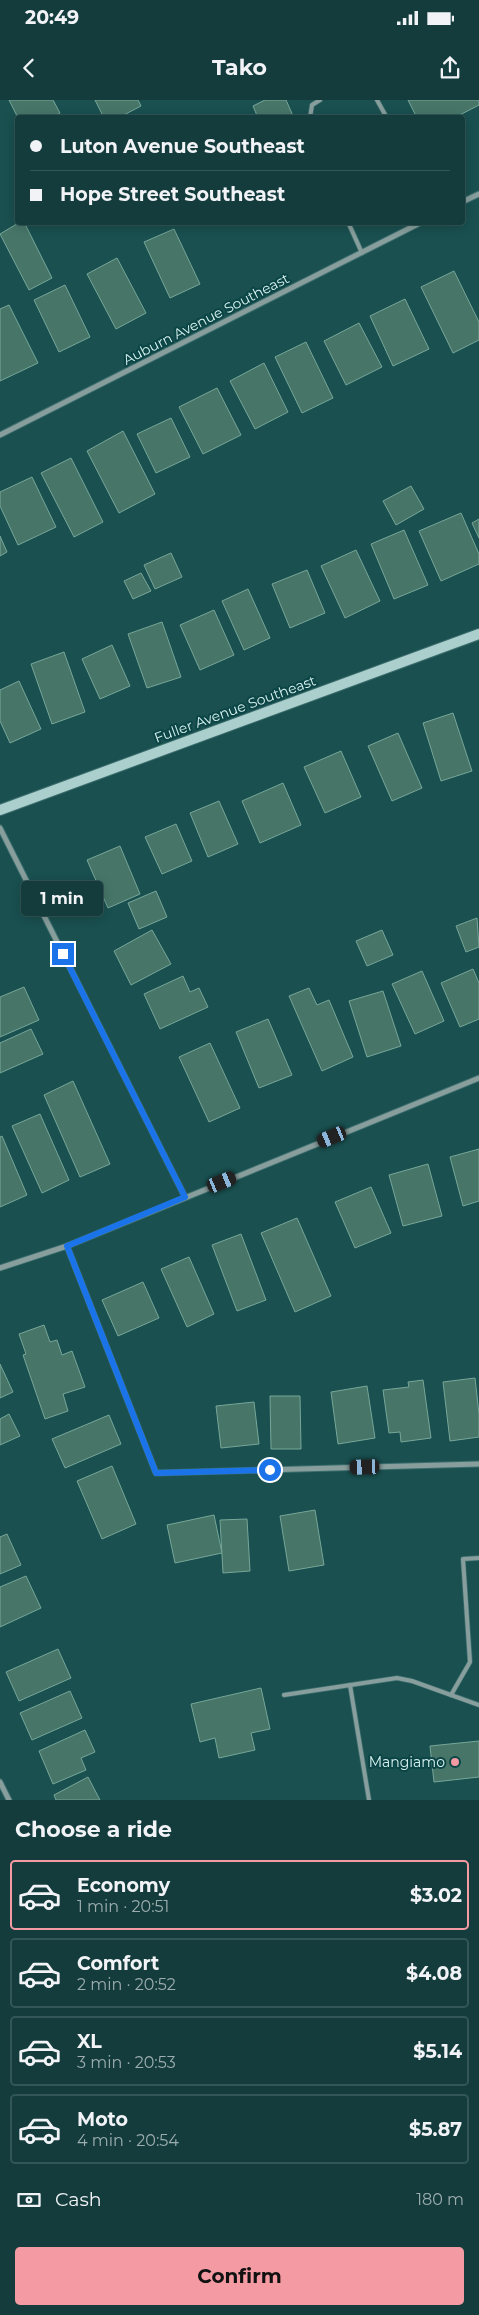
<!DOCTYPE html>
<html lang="en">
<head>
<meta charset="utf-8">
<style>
	body { margin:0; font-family:Montserrat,sans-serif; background:#214747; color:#f1f3f6; height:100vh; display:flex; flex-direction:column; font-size:19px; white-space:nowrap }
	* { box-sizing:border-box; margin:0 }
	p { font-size:16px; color:#9dadaf }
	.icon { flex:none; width:28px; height:28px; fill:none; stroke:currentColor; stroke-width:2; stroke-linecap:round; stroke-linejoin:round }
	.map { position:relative; height:1700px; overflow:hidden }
	.details { display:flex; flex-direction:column; background:#143c3c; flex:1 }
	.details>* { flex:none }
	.hud { position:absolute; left:15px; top:15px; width:450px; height:110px; border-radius:5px; box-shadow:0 2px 12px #0003,0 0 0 1px #335656; display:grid; align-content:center; height:110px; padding:0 15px; background:#143c3c }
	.end { position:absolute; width:22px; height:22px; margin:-11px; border:6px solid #1a73e8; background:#fff; box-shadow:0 0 0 2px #fff }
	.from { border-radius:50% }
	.bubble { position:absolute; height:35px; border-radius:5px; background:#143c3c; box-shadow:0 2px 12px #0003,0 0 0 1px #335656; font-size:16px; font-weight:700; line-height:35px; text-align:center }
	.car { position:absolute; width:15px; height:30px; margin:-15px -8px; border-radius:6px; box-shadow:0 0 4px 1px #0007; background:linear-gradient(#222 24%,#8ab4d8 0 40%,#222 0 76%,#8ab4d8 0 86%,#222 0) }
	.hud b { display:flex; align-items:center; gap:18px; height:48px; font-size:19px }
	.hud b+b { border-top:1px solid #335656 }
	.hud i { width:12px; height:12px; background:#f1f3f6 }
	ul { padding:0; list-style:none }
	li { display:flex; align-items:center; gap:15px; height:70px; margin:0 10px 8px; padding:0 5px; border:2px solid #335656; border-radius:5px }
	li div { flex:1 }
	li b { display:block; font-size:19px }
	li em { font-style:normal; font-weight:700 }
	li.current { border-color:#f49aa3 }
	li>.icon { width:45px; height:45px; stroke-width:1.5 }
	h2 { padding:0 15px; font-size:22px; line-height:60px }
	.pay { display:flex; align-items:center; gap:12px; height:55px; padding:0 15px; font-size:19px }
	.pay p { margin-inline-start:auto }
	.button { display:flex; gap:10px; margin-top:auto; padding:10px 15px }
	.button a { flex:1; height:58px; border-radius:5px; background:#f49aa3; color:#111; font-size:20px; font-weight:700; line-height:58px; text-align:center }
	.status { display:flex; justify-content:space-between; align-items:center; height:35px; padding:0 25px; background:#143c3c; direction:ltr }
	.status svg { height:14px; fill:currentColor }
	header { display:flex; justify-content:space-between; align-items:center; height:65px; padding:0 15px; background:#143c3c; font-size:22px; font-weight:700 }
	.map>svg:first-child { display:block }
	.building { fill:#477669; stroke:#77a799 }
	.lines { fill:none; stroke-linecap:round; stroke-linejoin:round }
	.lane-casing { stroke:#3c6d6d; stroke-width:5.5 }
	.street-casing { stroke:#3c6d6d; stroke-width:7 }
	.secondary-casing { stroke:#3c6d6d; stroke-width:12 }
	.lane { stroke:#879e9d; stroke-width:4 }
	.street { stroke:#879e9d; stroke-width:5 }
	.secondary { stroke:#aacfcd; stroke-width:10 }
	.route { stroke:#1a73e8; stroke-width:6 }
	.poi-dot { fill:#f49aa3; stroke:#0b4545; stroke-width:2 }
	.labels { text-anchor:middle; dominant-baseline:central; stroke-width:4; stroke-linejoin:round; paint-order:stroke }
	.street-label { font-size:14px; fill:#d8f2f1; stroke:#0b4545 }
	.poi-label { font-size:14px; fill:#d8f2f1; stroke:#0b4545; text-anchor:end }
</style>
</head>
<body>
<div class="status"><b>20:49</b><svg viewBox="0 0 49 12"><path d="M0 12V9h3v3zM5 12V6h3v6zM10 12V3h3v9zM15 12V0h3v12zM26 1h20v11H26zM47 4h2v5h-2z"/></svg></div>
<header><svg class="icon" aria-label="back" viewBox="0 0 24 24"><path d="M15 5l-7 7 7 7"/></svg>Tako<svg class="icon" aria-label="share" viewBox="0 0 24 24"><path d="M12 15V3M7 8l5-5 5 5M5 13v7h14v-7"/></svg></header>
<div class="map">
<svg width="479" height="1700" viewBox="0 0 479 1700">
	<rect width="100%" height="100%" fill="#1a5050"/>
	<!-- building -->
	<g class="building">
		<path d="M9 0H53L60 13 51 18H18Z"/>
		<path d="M95 0H138L141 6 118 18H104Z"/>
		<path d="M265 0H286L294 18H258L253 6Z"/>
		<path d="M408 0H479V5L454 18H417Z"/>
		<path d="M20 122H24L52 178 29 190 0 134Z"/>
		<path d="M174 129 200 184 170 198 144 142Z"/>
		<path d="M117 158 146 213 116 229 87 174Z"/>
		<path d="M454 171 479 222V240L453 253 421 187Z"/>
		<path d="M65 185 90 237 59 252 34 200Z"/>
		<path d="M405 199 429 249 393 266 370 216Z"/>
		<path d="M9 205 38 263 0 281V209Z"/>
		<path d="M359 223 382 267 346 285 324 241Z"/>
		<path d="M306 242 333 298 302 313 275 257Z"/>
		<path d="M264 263 288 312 255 329 230 281Z"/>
		<path d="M217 288 241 335 203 354 179 307Z"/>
		<path d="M171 318 190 357 156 373 137 334Z"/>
		<path d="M123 331 155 394 119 413 87 351Z"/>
		<path d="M71 358 103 422 74 437 41 373Z"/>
		<path d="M32 377 56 427 18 445 0 406V392Z"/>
		<path d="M411 386 424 409 396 425 383 401Z"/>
		<path d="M461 413 479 454V464L441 481 419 431Z"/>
		<path d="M479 419V438L472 423Z"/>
		<path d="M404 430 428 485 394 499 371 444Z"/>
		<path d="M0 436 7 452 0 456Z"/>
		<path d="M356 450 380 501 345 518 321 466Z"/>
		<path d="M171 453 182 477 155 489 144 465Z"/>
		<path d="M307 470 325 513 290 528 272 484Z"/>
		<path d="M141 473 151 491 133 499 124 481Z"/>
		<path d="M248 489 270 538 244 550 222 501Z"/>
		<path d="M214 510 234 555 200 570 180 525Z"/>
		<path d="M162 522 181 577 147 588 128 534Z"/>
		<path d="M112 545 130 586 100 599 82 559Z"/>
		<path d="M64 552 85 612 52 624 31 564Z"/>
		<path d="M19 581 41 629 10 643 0 621V590Z"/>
		<path d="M453 613 472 671 441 681 423 623Z"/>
		<path d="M398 633 422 688 392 701 368 646Z"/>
		<path d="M341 651 361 697 325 713 304 667Z"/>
		<path d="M283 683 301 725 260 743 242 701Z"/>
		<path d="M219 701 238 744 208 757 190 713Z"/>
		<path d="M176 724 192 761 162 774 145 737Z"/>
		<path d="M120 746 140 794 108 808 87 760Z"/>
		<path d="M156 791 167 817 139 829 128 803Z"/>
		<path d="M477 818 479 847 466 852 456 826Z"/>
		<path d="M152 830 171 864 131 885 114 851Z"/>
		<path d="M382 830 393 855 367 866 356 841Z"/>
		<path d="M473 869 479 883V919L460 927 441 883Z"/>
		<path d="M422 871 444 921 415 934 392 884Z"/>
		<path d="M183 876 190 892 199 888 208 907 160 929 144 894Z"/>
		<path d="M24 887 39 920 0 937V897Z"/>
		<path d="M309 888 317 905 329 900 353 957 322 971 289 896Z"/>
		<path d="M383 891 401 946 367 957 349 901Z"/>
		<path d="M268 919 292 975 259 988 236 932Z"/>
		<path d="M31 929 43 954 0 973V943Z"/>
		<path d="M210 943 240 1008 209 1022 179 957Z"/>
		<path d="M73 981 110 1064 80 1077 44 995Z"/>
		<path d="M40 1014 69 1080 42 1093 12 1026Z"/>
		<path d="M2 1036 27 1095 0 1107V1037Z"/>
		<path d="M479 1049V1101L463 1106 450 1057Z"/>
		<path d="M428 1064 442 1116 403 1126 389 1075Z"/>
		<path d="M371 1087 391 1133 355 1148 335 1102Z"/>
		<path d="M297 1118 331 1196 295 1212 261 1133Z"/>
		<path d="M241 1134 266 1200 237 1211 212 1145Z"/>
		<path d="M189 1157 214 1214 187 1227 161 1169Z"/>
		<path d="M143 1182 159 1218 118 1236 102 1200Z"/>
		<path d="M44 1225 50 1242 57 1240 62 1255 72 1251 85 1287 63 1294 68 1311 45 1319 23 1255 26 1254 19 1234Z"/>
		<path d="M0 1264 13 1292 0 1298Z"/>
		<path d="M475 1278 479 1314V1337L450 1341 443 1282Z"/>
		<path d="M423 1280 431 1338 401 1342 400 1332 389 1333 383 1290 409 1287 408 1282Z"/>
		<path d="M367 1286 375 1338 338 1344 331 1292Z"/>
		<path d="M270 1296H300L301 1349H271Z"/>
		<path d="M254 1302 259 1344 221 1348 216 1306Z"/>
		<path d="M9 1314 20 1336 0 1345V1319Z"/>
		<path d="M109 1315 121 1344 65 1368 52 1339Z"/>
		<path d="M112 1366 136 1424 102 1439 77 1381Z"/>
		<path d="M315 1410 324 1465 289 1471 280 1416Z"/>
		<path d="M214 1415 222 1453 175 1463 167 1425Z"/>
		<path d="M247 1419 250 1471 223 1473 220 1420Z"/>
		<path d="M7 1434 21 1465 0 1474V1437Z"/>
		<path d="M26 1476 41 1508 0 1527V1487Z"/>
		<path d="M58 1549 71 1578 19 1601 6 1572Z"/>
		<path d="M261 1588 270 1629 251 1633 255 1650 219 1658 215 1638 200 1642 191 1604Z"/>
		<path d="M70 1591 82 1618 32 1640 20 1613Z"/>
		<path d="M85 1630 95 1652 81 1658 86 1670 53 1684 39 1651Z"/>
		<path d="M479 1641V1677L434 1682 430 1646Z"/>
		<path d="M88 1677 100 1700H56L54 1695Z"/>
	</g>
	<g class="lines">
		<!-- lane casing -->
		<g class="lane-casing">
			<g id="lane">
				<path d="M377 0 387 18"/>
				<path d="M310 18 312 5 320 0"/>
				<path d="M348 122 362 153"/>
				<path d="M350 1585 369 1700"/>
				<path d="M284 1595 397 1578 412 1581 479 1605"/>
				<path d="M451 1595 470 1562 463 1459 479 1458"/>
			</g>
		</g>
		<!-- street casing -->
		<g class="street-casing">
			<g id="street">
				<path d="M462 102 479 94"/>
				<path d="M0 335 422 122"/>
				<path d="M0 728 185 1097"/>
				<path d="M67 1146 156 1373 479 1364"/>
				<path d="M0 1168 67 1146 479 978"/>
				<path d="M0 1682 9 1700"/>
			</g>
		</g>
		<!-- secondary casing -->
		<g class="secondary-casing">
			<path id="secondary" d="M0 710 479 534"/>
		</g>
		<!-- lane -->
		<use href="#lane" class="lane"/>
		<!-- street -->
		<use href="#street" class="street"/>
		<!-- secondary -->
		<use href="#secondary" class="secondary"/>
	</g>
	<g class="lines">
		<!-- route -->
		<path class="route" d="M63 854 185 1097 67 1146 156 1373 270 1370"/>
	</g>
	<!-- markers -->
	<circle class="poi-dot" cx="455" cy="1662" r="5"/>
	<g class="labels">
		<!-- street labels -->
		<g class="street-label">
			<text transform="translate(206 219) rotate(-27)">Auburn Avenue Southeast</text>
			<text transform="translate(235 609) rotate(-20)">Fuller Avenue Southeast</text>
		</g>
		<!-- poi labels -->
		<g class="poi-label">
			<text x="445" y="1662">Mangiamo</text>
		</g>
	</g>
</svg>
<i class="end from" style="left:270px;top:1370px"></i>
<i class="end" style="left:63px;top:854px"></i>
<div class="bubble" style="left:21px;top:781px;width:82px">1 min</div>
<i class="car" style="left:332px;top:1037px;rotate:248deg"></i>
<i class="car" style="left:222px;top:1082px;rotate:68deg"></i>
<i class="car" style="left:365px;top:1367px;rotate:268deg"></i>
<div class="hud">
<b><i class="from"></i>Luton Avenue Southeast</b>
<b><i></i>Hope Street Southeast</b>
</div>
</div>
<section class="details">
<h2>Choose a ride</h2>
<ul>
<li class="current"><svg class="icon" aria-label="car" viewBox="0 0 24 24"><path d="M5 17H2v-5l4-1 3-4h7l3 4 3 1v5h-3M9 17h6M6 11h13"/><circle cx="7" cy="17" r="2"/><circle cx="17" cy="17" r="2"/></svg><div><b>Economy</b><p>1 min · 20:51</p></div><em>$3.02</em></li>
<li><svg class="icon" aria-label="car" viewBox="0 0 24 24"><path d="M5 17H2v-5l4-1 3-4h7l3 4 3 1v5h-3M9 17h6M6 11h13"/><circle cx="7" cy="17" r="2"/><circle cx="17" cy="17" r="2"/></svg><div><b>Comfort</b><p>2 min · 20:52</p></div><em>$4.08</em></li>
<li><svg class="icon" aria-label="car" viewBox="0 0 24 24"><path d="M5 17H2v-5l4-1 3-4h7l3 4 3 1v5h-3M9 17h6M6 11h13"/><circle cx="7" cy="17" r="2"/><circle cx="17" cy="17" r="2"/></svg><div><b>XL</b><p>3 min · 20:53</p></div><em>$5.14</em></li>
<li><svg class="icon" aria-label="car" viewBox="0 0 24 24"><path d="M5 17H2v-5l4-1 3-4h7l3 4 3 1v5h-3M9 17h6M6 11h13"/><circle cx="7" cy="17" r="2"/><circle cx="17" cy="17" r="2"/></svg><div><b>Moto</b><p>4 min · 20:54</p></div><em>$5.87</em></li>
</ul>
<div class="pay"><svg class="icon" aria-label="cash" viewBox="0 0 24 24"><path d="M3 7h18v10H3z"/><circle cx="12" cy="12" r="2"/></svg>Cash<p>180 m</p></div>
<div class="button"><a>Confirm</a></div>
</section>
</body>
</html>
